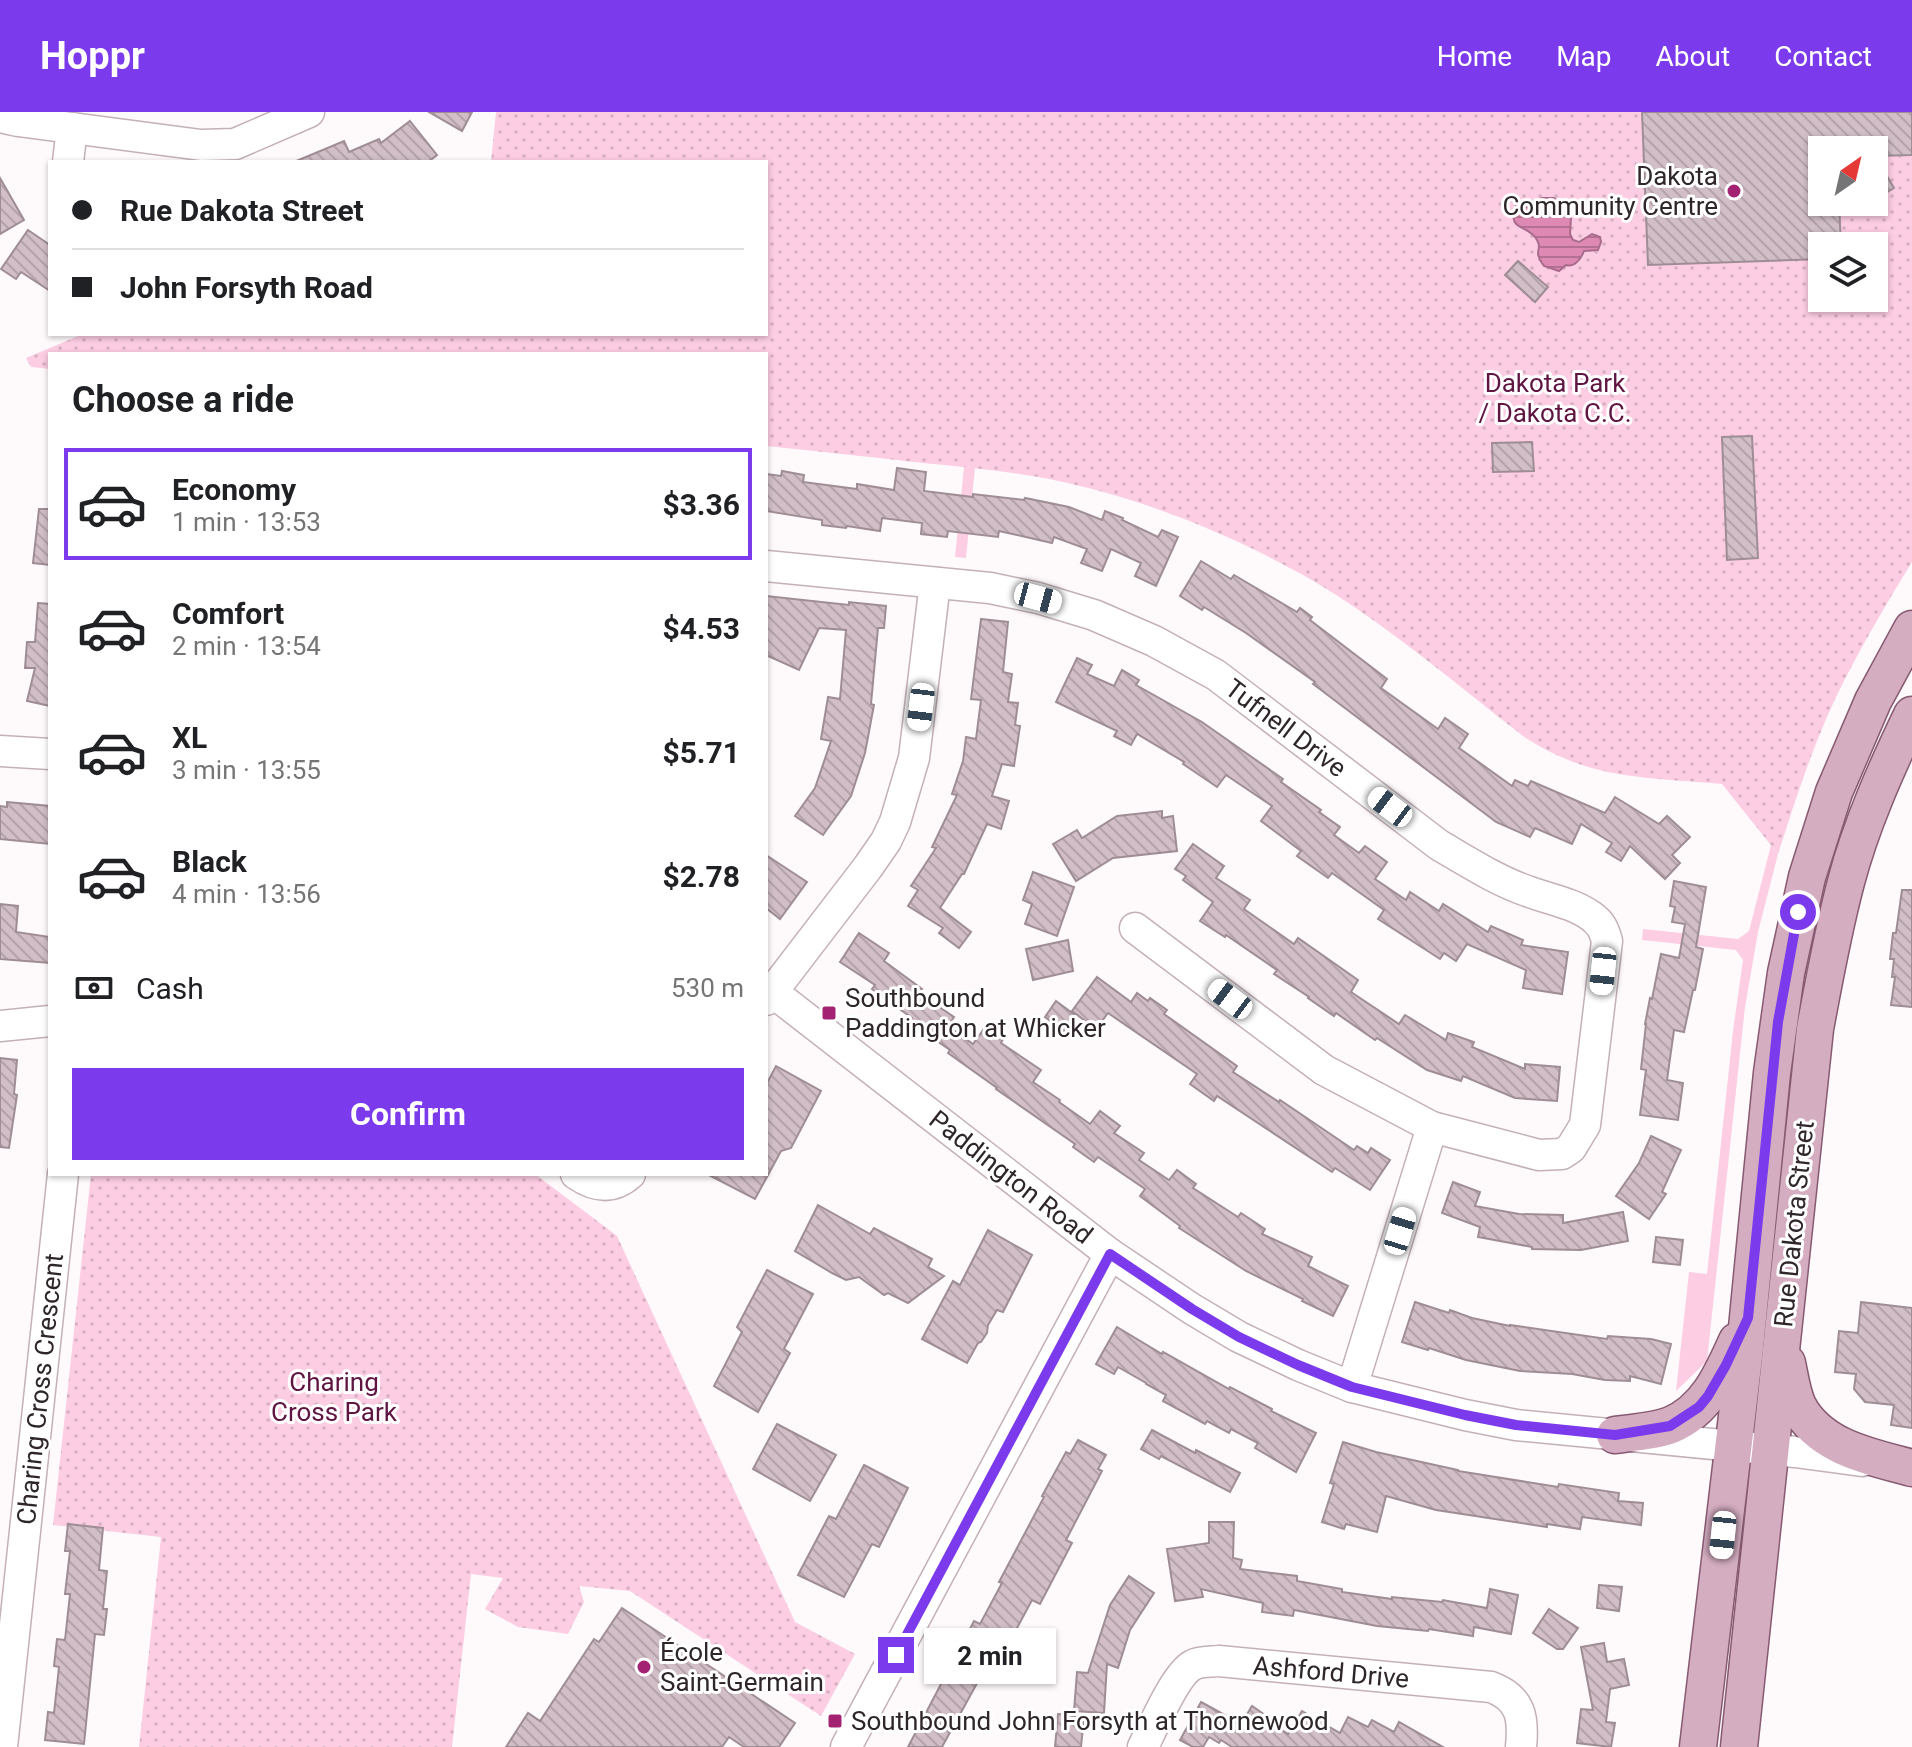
<!DOCTYPE html>
<html lang="en">
<head>
<meta charset="utf-8">
<style>
	body { margin:0; font-family:Roboto,sans-serif; background:#f6f6f6; color:#202124; height:100vh; display:flex; flex-direction:column; font-size:30px; white-space:nowrap }
	* { box-sizing:border-box; margin:0 }
	p { font-size:26px; color:#757577 }
	.icon { flex:none; width:44px; height:44px; fill:none; stroke:currentColor; stroke-width:2; stroke-linecap:round; stroke-linejoin:round }
	.map { position:relative; flex:1; overflow:hidden }
	.drawer { position:absolute; left:48px; top:240px; width:720px; height:824px; display:flex; flex-direction:column; background:#fff; border-radius:0px; box-shadow:0 2px 6px #0004 }
	.drawer>* { flex:none }
	.banner { position:absolute; left:48px; top:48px; width:720px; height:176px; border-radius:0px; box-shadow:0 2px 6px #0004; display:grid; align-content:center; height:176px; padding:0 24px; background:#fff }
	.needle { width:52px; rotate:34deg }
	.controls { position:absolute; left:1808px; top:24px; display:grid; gap:16px }
	.controls a { display:grid; place-items:center; width:80px; height:80px; border-radius:0px; background:#fff; box-shadow:0 2px 6px #0004; font-size:40px }
	.end { position:absolute; width:36px; height:36px; margin:-18px; border:10px solid #7c3aed; background:#fff; box-shadow:0 0 0 4px #fff }
	.from { border-radius:50% }
	.bubble { position:absolute; height:56px; border-radius:0px; background:#fff; box-shadow:0 2px 6px #0004; font-size:26px; font-weight:700; line-height:56px; text-align:center }
	.car { position:absolute; width:24px; height:48px; margin:-24px -12px; border-radius:10px; box-shadow:0 0 6px 2px #0007; background:linear-gradient(#fff 24%,#345 0 40%,#fff 0 76%,#345 0 86%,#fff 0) }
	.banner b { display:flex; align-items:center; gap:28px; height:76px; font-size:30px }
	.banner b+b { border-top:2px solid #e0e0e0 }
	.banner i { width:20px; height:20px; background:#202124 }
	ul { padding:0; list-style:none }
	li { display:flex; align-items:center; gap:24px; height:112px; margin:0 16px 12px; padding:0 8px; border:4px solid transparent; border-radius:0px }
	li div { flex:1 }
	li b { display:block; font-size:30px }
	li em { font-style:normal; font-weight:700 }
	li.on { border-color:#7c3aed }
	li>.icon { width:72px; height:72px; stroke-width:1.5 }
	h2 { padding:0 24px; font-size:36px; line-height:96px }
	.pay { display:flex; align-items:center; gap:20px; height:88px; padding:0 24px; font-size:30px }
	.pay p { margin-inline-start:auto }
	.button { display:flex; gap:16px; margin-top:auto; padding:16px 24px }
	.button a { flex:1; height:92px; border-radius:0px; background:#7c3aed; color:#fff; font-size:32px; font-weight:700; line-height:92px; text-align:center }
	header { display:flex; align-items:center; gap:48px; box-sizing:border-box; height:112px; padding:0 40px; background:#7c3aed; color:#fff }
	header strong { font-size:38px }
	nav { display:flex; gap:44px; margin-inline-start:auto; font-size:28px }
	.map>svg:first-child { display:block }
	.grass { fill:#fccde3 }
	.park { fill:url(#park-dots); fill-rule:evenodd }
	.water { fill:url(#water-rules); stroke:#a96b8b; stroke-width:2 }
	.building { fill:url(#building-back-hatch); stroke:#9f8d95; stroke-width:2 }
	.lines { fill:none; stroke-linecap:round; stroke-linejoin:round }
	.minor-casing { stroke:#c4b0b9; stroke-width:33 }
	.major-casing { stroke:#875a71; stroke-width:39 }
	.minor { stroke:#fff; stroke-width:30 }
	.major { stroke:#d4adc1; stroke-width:36 }
	.route { stroke:#7c3aed; stroke-width:10 }
	.poi-dot { fill:#a42272; stroke:#fff; stroke-width:3 }
	.labels { text-anchor:middle; dominant-baseline:central; stroke-width:6; stroke-linejoin:round; paint-order:stroke }
	.poi-label { font-size:26px; fill:#2e262a; stroke:#fff; text-anchor:start }
	.park-label { font-size:26px; fill:#5f1441; stroke:#fff }
	.street-label { font-size:26px; fill:#2e262a; stroke:#fff }
</style>
</head>
<body>
<header>
<strong>Hoppr</strong>
<nav><a>Home</a><a>Map</a><a>About</a><a>Contact</a></nav>
</header>
<div class="map">
<svg width="1912" height="1635" viewBox="0 0 1912 1635">
	<defs>
		<pattern id="park-dots" width="8" height="8" patternUnits="userSpaceOnUse" patternTransform="scale(2)"><rect width="8" height="8" fill="#fccde3"/><path d="M2 2h.1M6 6h.1" fill="none" stroke="#d8b0c3" stroke-width="1.8" stroke-linecap="round"/></pattern>
		<pattern id="water-rules" width="6" height="5" patternUnits="userSpaceOnUse" patternTransform="scale(2)"><rect width="6" height="5" fill="#de89b4"/><path d="M0 2.5h6" fill="none" stroke="#b47093"/></pattern>
		<pattern id="building-back-hatch" width="6" height="6" patternUnits="userSpaceOnUse" patternTransform="scale(2)"><rect width="6" height="6" fill="#d1bec7"/><path d="M-1 5l2 2M0 0l6 6M5-1l2 2" fill="none" stroke="#b4a3ab"/></pattern>
	</defs>
	<rect width="100%" height="100%" fill="#fefafc"/>
	<!-- grass -->
	<g class="grass">
		<path d="M964 355 975 356 966 446 955 445Z"/>
		<path d="M1771 733 1778 742 1758 820 1745 895 1707 1249 1676 1279 1689 1160 1707 1162 1733 919 1743 848 1736 838 1642 828 1643 817 1738 827 1749 819Z"/>
	</g>
	<!-- park -->
	<g class="park">
		<path d="M496 0H1912V450C1885 494 1859 538 1836 585 1812 636 1795 689 1778 742L1722 672C1680 668 1625 667 1585 654 1563 647 1543 637 1523 624 1452 569 1382 508 1303 463 1224 419 1138 385 1049 367 1007 359 965 355 923 351 870 345 818 339 766 334V242H50V257L31 255 26 246 83 222H766V50H491ZM1822 38H1874V90H1822ZM1822 134H1874V186H1822Z"/>
		<path d="M91 1062H344L358 1064 359 1062H535L617 1124 795 1510 855 1542 821 1604 630 1479 579 1474 584 1490 568 1522 518 1515 485 1497 503 1466 471 1462 452 1635H139L161 1425 53 1413Z"/>
	</g>
	<!-- water -->
	<path class="water" d="M1542 86H1554L1561 92 1563 99 1571 105 1570 122 1573 128 1579 130 1592 122 1600 125 1601 130 1598 138 1584 139C1581 147 1574 156 1566 153L1559 159 1544 154C1541 150 1539 147 1538 142 1538 135 1541 135 1537 128 1528 111 1506 121 1516 92 1525 87 1535 91 1542 86Z"/>
	<!-- building -->
	<g class="building">
		<path d="M429 0H472L462 19Z"/>
		<path d="M1642 0H1912V43L1875 44 1894 76 1874 88V38H1822V90H1839L1841 134H1822V147L1648 153Z"/>
		<path d="M410 9 437 43 428 50H294L344 29 349 40 379 27 381 31Z"/>
		<path d="M0 66 24 108 0 122Z"/>
		<path d="M28 118 50 133V179L21 160 16 167 1 157Z"/>
		<path d="M1518 149 1548 175 1535 190 1505 163Z"/>
		<path d="M1752 324 1758 446 1727 448 1722 325Z"/>
		<path d="M1532 330 1534 359 1493 360 1492 331Z"/>
		<path d="M897 356 926 360 924 379 973 385V382L1024 388 1025 386 1069 395 1102 408 1105 399 1123 406 1122 408 1158 425 1162 418 1178 425 1156 474 1135 464 1141 451 1111 437 1102 459 1081 451 1087 437 1054 425 1052 431 999 419 998 425 948 419 947 425 921 422 922 411 882 406 880 419 847 414 846 416 822 413V408L766 399V362L781 364 782 359 804 363 803 370 857 377V372L894 378Z"/>
		<path d="M39 397H50V453L33 451Z"/>
		<path d="M1201 449 1231 467 1234 463 1297 500 1300 496 1312 505 1310 508 1387 567 1381 576 1438 617 1445 606 1468 622 1459 636 1512 674 1515 668 1528 674 1531 669 1605 701 1615 685 1659 712 1667 704 1690 725 1672 743 1680 751 1665 767 1630 734 1621 749 1606 740 1612 731 1581 712 1572 732 1535 716 1530 725 1496 710 1313 572 1315 570 1246 521 1204 495 1202 498 1180 484Z"/>
		<path d="M766 484 849 493V490L886 494 884 516H878L871 592 874 593 865 641 851 684 823 723 795 704 815 676 831 629 821 627 828 585 840 587 846 518 819 516 799 558 766 543Z"/>
		<path d="M38 491 50 492V594L27 589 35 556H25L27 530H35Z"/>
		<path d="M981 507 1008 510 1003 560 1012 562 1008 590 1018 591 1015 613 1020 614 1014 654 1002 652 992 684 1009 689 1001 717 987 712 964 762H962L940 796 971 820 959 836 939 821 943 816 908 794 918 778 911 774 936 736 932 735 957 683 952 682 963 649 966 625 976 627 981 588 971 587Z"/>
		<path d="M1077 546 1092 553 1087 562 1114 574 1122 558 1139 568 1136 573 1202 610 1283 667 1281 670 1321 698 1319 700 1340 715 1334 723 1359 741 1365 734 1387 750 1375 767 1406 788 1410 780 1439 799 1443 792 1488 820 1491 814 1523 828 1521 833 1568 840 1562 882 1523 876 1526 858 1467 832 1456 849 1444 841 1440 847 1378 807 1384 798 1332 761 1328 766 1297 744 1301 739 1261 709 1272 694 1226 663 1217 675 1183 652 1184 650 1137 622 1131 633 1114 624 1117 619 1056 590Z"/>
		<path d="M7 690 50 694V732L0 727V694L7 695Z"/>
		<path d="M1162 699V706L1173 704 1177 739 1113 746 1076 769 1053 732 1077 718 1082 726 1117 704Z"/>
		<path d="M1193 732 1224 754 1216 766 1250 788 1244 797 1294 832 1298 826 1358 868 1351 880 1399 912 1405 903 1446 928 1448 921 1474 930 1472 935 1525 957V952L1560 955 1557 989 1515 986 1463 964 1461 969 1427 958 1377 926 1375 928 1336 901 1334 904 1308 886 1309 885 1274 862 1277 858 1226 823 1225 825 1200 809 1213 790 1183 768 1186 764 1175 757Z"/>
		<path d="M766 743 807 770 780 807 766 796Z"/>
		<path d="M1033 760 1074 775 1057 824 1025 812 1032 792 1023 788Z"/>
		<path d="M1674 769 1706 775 1696 835 1703 837 1695 878H1693L1684 920 1674 918 1667 968 1683 971 1678 1008 1640 1003 1646 958 1641 957 1646 912H1645L1650 886 1652 887 1661 842 1679 846 1685 812 1672 810 1675 795 1670 794Z"/>
		<path d="M1902 778H1912V895L1891 893 1895 865H1892L1894 847H1890L1893 821H1896Z"/>
		<path d="M0 792 18 794 16 820 50 825V851L0 847Z"/>
		<path d="M859 821 889 841 884 849 922 877 919 881 954 905 948 914 973 932 986 914 1003 927 1001 931 1041 958 1033 970 1060 988 1059 990 1090 1012 1100 999 1120 1014 1114 1021 1144 1041 1139 1048 1169 1068 1177 1058 1196 1072 1193 1076 1238 1105 1241 1101 1265 1117 1262 1122 1312 1145 1308 1154 1348 1174 1333 1204 1302 1189 1303 1187 1246 1159 1179 1116 1180 1114 1140 1084 1145 1077 1098 1045 1094 1050 1073 1035 1075 1032 996 977 997 976 948 941 950 938 909 910 912 906 872 877 875 873 840 850Z"/>
		<path d="M1068 828 1073 859 1033 868 1026 837Z"/>
		<path d="M1097 865 1131 890 1137 881 1148 889 1150 886 1167 898 1164 902 1237 954 1233 960 1279 990 1280 988 1354 1038 1357 1034 1368 1041 1371 1036 1390 1048 1370 1078 1335 1056 1332 1060 1217 984 1214 989 1190 972 1197 962 1108 901 1096 917 1072 899Z"/>
		<path d="M1056 889 1075 903 1064 919 1045 905Z"/>
		<path d="M0 946 17 948 14 982 17 983 9 1036 0 1035Z"/>
		<path d="M776 954 821 979 791 1036 781 1039 755 1087 707 1062H766V973Z"/>
		<path d="M1651 1024 1681 1038 1662 1080 1666 1082 1649 1107 1616 1084 1639 1051Z"/>
		<path d="M1453 1070 1480 1080 1475 1094 1519 1102 1563 1103V1111L1623 1100 1628 1129 1581 1138 1532 1137V1135L1478 1125 1480 1115 1442 1101Z"/>
		<path d="M818 1093 870 1122 874 1116 932 1147 928 1155 944 1164 908 1191 888 1181 884 1183 859 1165 846 1168 832 1161 795 1139Z"/>
		<path d="M988 1118 1032 1143 1003 1200 997 1198 988 1213 987 1221 981 1230 978 1231 967 1251 922 1227 953 1169 960 1173Z"/>
		<path d="M1656 1125 1683 1128 1680 1153 1653 1150Z"/>
		<path d="M767 1158 813 1182 784 1237 790 1241 758 1300 714 1274 742 1220 737 1215Z"/>
		<path d="M1415 1190 1449 1201 1450 1198 1472 1206 1510 1214V1213L1607 1227 1608 1224 1651 1227 1671 1232 1661 1272 1630 1264V1269L1605 1268 1572 1262 1520 1259 1466 1248 1429 1236 1428 1238 1402 1230Z"/>
		<path d="M1861 1190 1912 1196V1316L1891 1313 1894 1293 1865 1290 1854 1277 1856 1262 1835 1260 1839 1219 1858 1221Z"/>
		<path d="M1117 1215 1162 1242 1163 1240 1229 1277 1230 1275 1272 1297 1271 1299 1316 1321 1296 1360 1255 1336 1258 1331 1231 1317 1229 1321 1207 1309 1205 1312 1163 1289 1166 1283 1146 1272V1271L1118 1255 1114 1262 1096 1252Z"/>
		<path d="M777 1312 836 1343 810 1389 753 1357Z"/>
		<path d="M1152 1318 1195 1341 1196 1338 1240 1361 1230 1380 1161 1344 1159 1347 1141 1337Z"/>
		<path d="M1078 1328 1106 1343 1098 1357 1102 1359 1066 1428 1072 1431 1050 1473 1040 1492 1032 1488 1010 1529 1015 1532 1004 1551 992 1544 942 1635H908L974 1509 980 1512 1002 1471 999 1470 1044 1385 1042 1384 1066 1340 1070 1342Z"/>
		<path d="M1343 1330 1376 1340 1458 1358V1359L1558 1375 1559 1372 1619 1381 1618 1389 1643 1391 1641 1413 1582 1405 1580 1417 1547 1412V1415L1436 1398 1386 1384 1377 1420 1346 1412 1344 1417 1322 1410 1334 1372 1330 1371Z"/>
		<path d="M864 1353 908 1376 879 1435 872 1432 844 1485 798 1463 829 1404 836 1407Z"/>
		<path d="M1209 1410H1234L1233 1446 1242 1448 1240 1457 1297 1464V1469L1342 1477V1480L1392 1487V1485L1442 1490 1443 1488 1487 1496 1490 1477 1518 1483 1511 1522 1474 1515 1473 1524 1429 1517 1428 1519 1377 1514 1294 1498 1293 1504 1262 1500 1263 1491 1201 1477 1203 1485 1175 1489 1167 1437 1209 1431Z"/>
		<path d="M68 1412 103 1416 99 1458 107 1459 103 1497H107L104 1523 95 1522 84 1632 45 1628 48 1600 54 1601 59 1555 54 1554 57 1527 65 1528 70 1482H65L70 1439H65Z"/>
		<path d="M1129 1464 1154 1481 1130 1518 1118 1556 1107 1552 1104 1601 1074 1599 1077 1560 1088 1561 1110 1493Z"/>
		<path d="M1599 1473 1622 1475 1619 1499 1597 1496Z"/>
		<path d="M622 1496 795 1611 779 1635H744L729 1625 722 1635H506L528 1601 540 1609 594 1527 599 1530Z"/>
		<path d="M1549 1497 1578 1516 1563 1537H1557L1533 1521Z"/>
		<path d="M1604 1531 1607 1550 1624 1547 1629 1573 1610 1577 1606 1610 1615 1611 1611 1635 1577 1631 1581 1597 1593 1598 1581 1535Z"/>
		<path d="M1201 1590 1241 1612 1252 1594 1265 1603 1263 1606 1288 1622 1302 1599 1340 1621 1348 1605 1368 1615 1372 1608 1394 1620 1399 1610 1443 1635H1232L1221 1628 1219 1631 1209 1625 1203 1635H1193L1180 1628Z"/>
		<path d="M1058 1602 1084 1605 1081 1635H1055Z"/>
	</g>
	<g class="lines">
		<!-- minor casing -->
		<g class="minor-casing">
			<g id="minor">
				<path d="M0 5 18 9 201 33 235 32 309 0"/>
				<path d="M68 50 72 16"/>
				<path d="M766 454 990 476 1038 486 1094 503 1154 529 1216 563 1439 733C1468 750 1496 768 1527 779 1548 787 1573 791 1591 804 1601 811 1604 818 1607 829L1585 1013 1571 1036 1562 1042 1539 1043 1432 1015 1324 958 1135 816"/>
				<path d="M0 639 50 642"/>
				<path d="M766 875 1110 1142 1192 1197 1239 1225 1298 1253 1352 1275 1465 1303 1516 1313 1795 1340 1862 1349"/>
				<path d="M766 888 868 755 886 729 895 710 914 646 935 471"/>
				<path d="M0 914 50 909"/>
				<path d="M576 1062C595 1075 612 1078 630 1062"/>
				<path d="M1352 1275 1432 1015"/>
				<path d="M2 1635 63 1062"/>
				<path d="M846 1635 1110 1142"/>
				<path d="M1143 1635C1152 1617 1176 1561 1193 1553 1200 1549 1211 1550 1219 1549L1491 1575C1521 1586 1524 1606 1521 1635"/>
			</g>
		</g>
		<!-- major casing -->
		<g class="major-casing">
			<g id="major">
				<path d="M1787 1251C1790 1265 1792 1281 1798 1294 1820 1336 1871 1345 1912 1356"/>
				<path d="M1615 1323C1633 1320 1654 1320 1671 1313 1707 1298 1722 1262 1737 1229"/>
				<path d="M1698 1635 1745 1236 1772 961 1786 861 1807 765 1834 680 1873 589 1912 517"/>
				<path d="M1739 1635 1815 917C1824 868 1833 819 1846 770 1861 713 1886 657 1912 603"/>
			</g>
		</g>
		<!-- minor -->
		<use href="#minor" class="minor"/>
		<!-- major -->
		<use href="#major" class="major"/>
	</g>
	<g class="lines">
		<!-- route -->
		<path class="route" d="M896 1543 1110 1142 1192 1197 1239 1225 1298 1253 1352 1275 1465 1303 1516 1313 1615 1323 1670 1314 1699 1295 1708 1284 1726 1253 1748 1206 1778 910 1798 800"/>
	</g>
	<!-- markers -->
	<g class="poi-dot">
		<circle cx="1734" cy="79" r="8"/>
		<rect x="821" y="893" width="16" height="16" rx="4"/>
		<circle cx="644" cy="1555" r="8"/>
		<rect x="827" y="1601" width="16" height="16" rx="4"/>
	</g>
	<g class="labels">
		<!-- poi labels -->
		<g class="poi-label">
			<text x="1718" y="64" text-anchor="end">Dakota<tspan x="1718" dy="30">Community Centre</tspan></text>
			<text x="845" y="886">Southbound<tspan x="845" dy="30">Paddington at Whicker</tspan></text>
			<text x="660" y="1540">École<tspan x="660" dy="30">Saint-Germain</tspan></text>
			<text x="851" y="1609">Southbound John Forsyth at Thornewood</text>
		</g>
		<!-- park labels -->
		<g class="park-label">
			<text x="1555" y="271">Dakota Park<tspan x="1555" dy="30">/ Dakota C.C.</tspan></text>
			<text x="334" y="1270">Charing<tspan x="334" dy="30">Cross Park</tspan></text>
		</g>
		<!-- street labels -->
		<g class="street-label">
			<text transform="translate(1286 616) rotate(37)">Tufnell Drive</text>
			<text transform="translate(1011 1065) rotate(38)">Paddington Road</text>
			<text transform="translate(1794 1112) rotate(-84)">Rue Dakota Street</text>
			<text transform="translate(40 1277) rotate(-84)">Charing Cross Crescent</text>
			<text transform="translate(1331 1560) rotate(5)">Ashford Drive</text>
		</g>
	</g>
</svg>
<div class="controls">
<a><svg class="needle" viewBox="-14 -14 28 28"><path d="M0-13l5 13h-10z" fill="#e53935"/><path d="M0 13l5-13h-10z" fill="#757577"/></svg></a>
<a><svg class="icon" aria-label="layers" viewBox="0 0 24 24"><path d="M12 4l9 5-9 5-9-5zM3 14l9 5 9-5"/></svg></a>
</div>
<i class="end from" style="left:1798px;top:800px"></i>
<i class="end" style="left:896px;top:1543px"></i>
<div class="bubble" style="left:924px;top:1516px;width:132px">2 min</div>
<i class="car" style="left:1038px;top:486px;rotate:105deg"></i>
<i class="car" style="left:921px;top:595px;rotate:187deg"></i>
<i class="car" style="left:1390px;top:695px;rotate:307deg"></i>
<i class="car" style="left:1603px;top:859px;rotate:186deg"></i>
<i class="car" style="left:1230px;top:887px;rotate:307deg"></i>
<i class="car" style="left:1400px;top:1119px;rotate:17deg"></i>
<i class="car" style="left:1723px;top:1423px;rotate:186deg"></i>
<div class="banner">
<b><i class="from"></i>Rue Dakota Street</b>
<b><i></i>John Forsyth Road</b>
</div>
<section class="drawer">
<h2>Choose a ride</h2>
<ul>
<li class="on"><svg class="icon" aria-label="car" viewBox="0 0 24 24"><path d="M5 17H2v-5l4-1 3-4h7l3 4 3 1v5h-3M9 17h6M6 11h13"/><circle cx="7" cy="17" r="2"/><circle cx="17" cy="17" r="2"/></svg><div><b>Economy</b><p>1 min · 13:53</p></div><em>$3.36</em></li>
<li><svg class="icon" aria-label="car" viewBox="0 0 24 24"><path d="M5 17H2v-5l4-1 3-4h7l3 4 3 1v5h-3M9 17h6M6 11h13"/><circle cx="7" cy="17" r="2"/><circle cx="17" cy="17" r="2"/></svg><div><b>Comfort</b><p>2 min · 13:54</p></div><em>$4.53</em></li>
<li><svg class="icon" aria-label="car" viewBox="0 0 24 24"><path d="M5 17H2v-5l4-1 3-4h7l3 4 3 1v5h-3M9 17h6M6 11h13"/><circle cx="7" cy="17" r="2"/><circle cx="17" cy="17" r="2"/></svg><div><b>XL</b><p>3 min · 13:55</p></div><em>$5.71</em></li>
<li><svg class="icon" aria-label="car" viewBox="0 0 24 24"><path d="M5 17H2v-5l4-1 3-4h7l3 4 3 1v5h-3M9 17h6M6 11h13"/><circle cx="7" cy="17" r="2"/><circle cx="17" cy="17" r="2"/></svg><div><b>Black</b><p>4 min · 13:56</p></div><em>$2.78</em></li>
</ul>
<div class="pay"><svg class="icon" aria-label="cash" viewBox="0 0 24 24"><path d="M3 7h18v10H3z"/><circle cx="12" cy="12" r="2"/></svg>Cash<p>530 m</p></div>
<div class="button"><a>Confirm</a></div>
</section>
</div>
</body>
</html>
